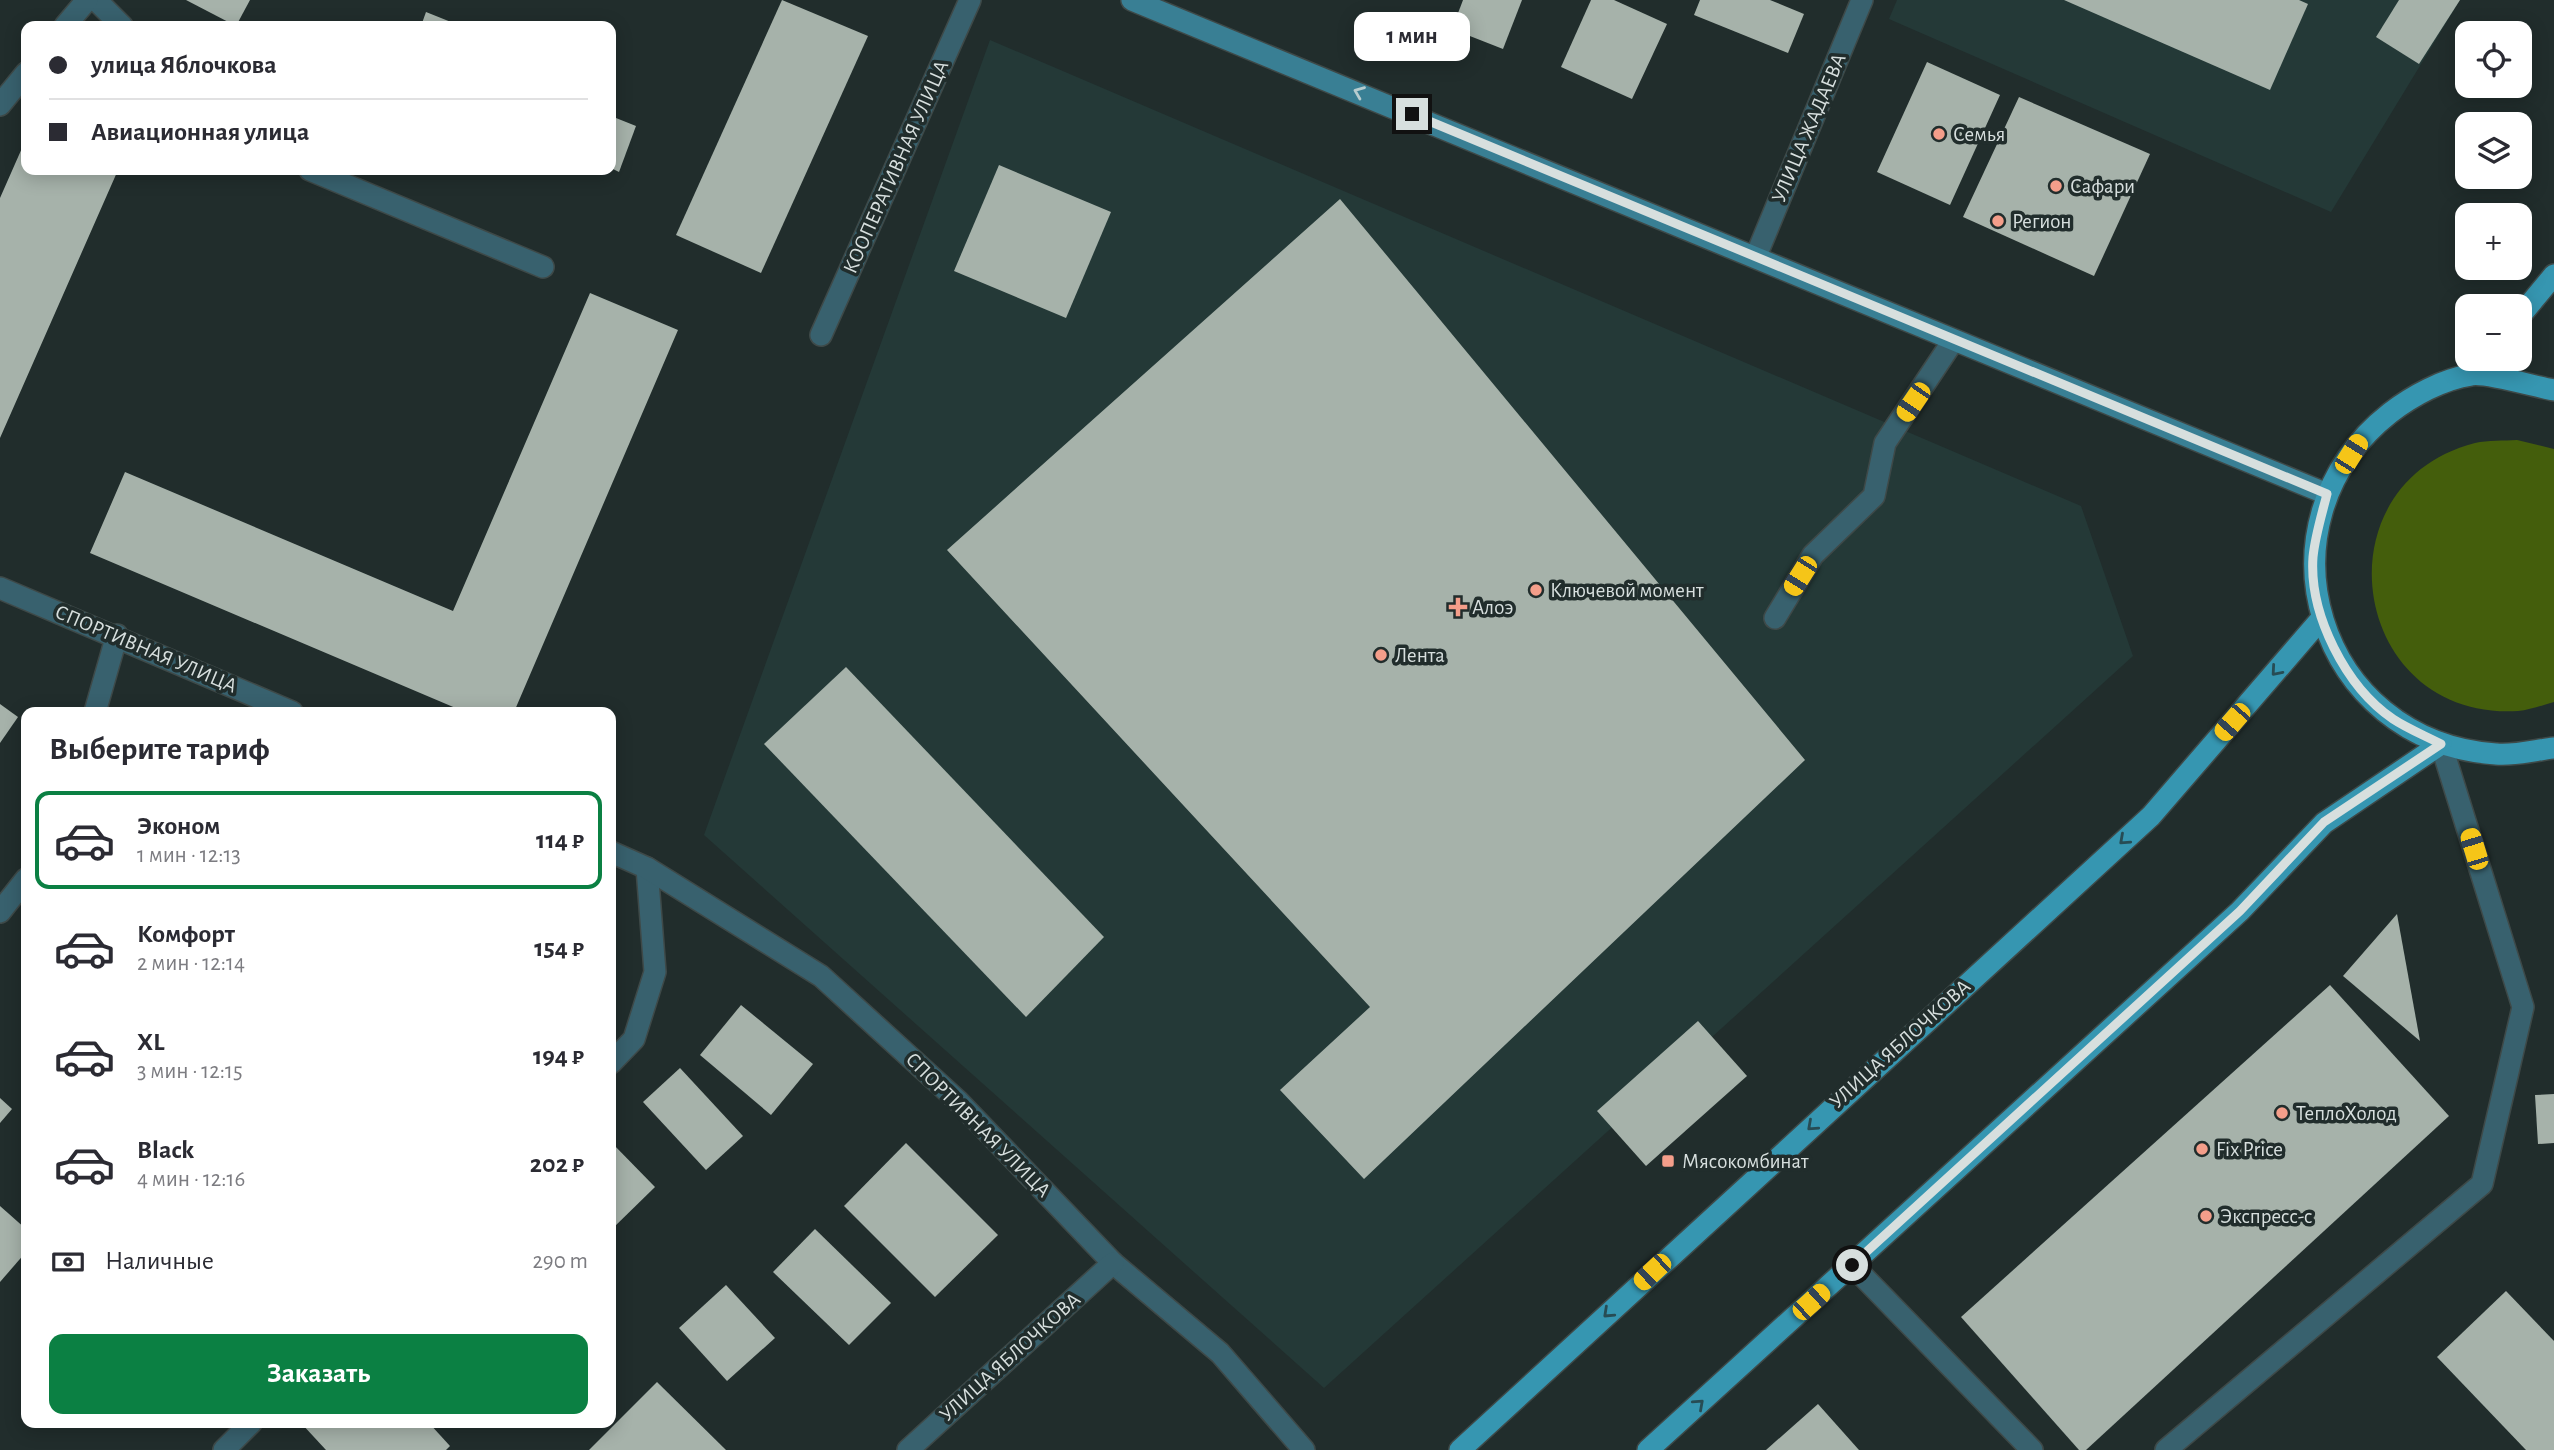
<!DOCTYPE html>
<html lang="ru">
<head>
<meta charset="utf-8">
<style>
	body { margin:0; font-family:"Alegreya Sans",sans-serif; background:#f7f7f7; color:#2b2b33; height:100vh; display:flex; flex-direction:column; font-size:26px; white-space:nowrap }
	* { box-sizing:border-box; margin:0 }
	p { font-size:23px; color:#7c7c81 }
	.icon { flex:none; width:38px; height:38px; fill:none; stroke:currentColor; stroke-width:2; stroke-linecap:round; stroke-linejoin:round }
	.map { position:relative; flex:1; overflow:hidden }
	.drawer { position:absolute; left:21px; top:707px; width:595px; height:721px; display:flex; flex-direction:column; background:#fff; border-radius:14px; box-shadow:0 4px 18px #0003 }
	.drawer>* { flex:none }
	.banner { position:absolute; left:21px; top:21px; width:595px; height:154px; border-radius:14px; box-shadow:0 4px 18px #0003; display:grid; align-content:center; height:154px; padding:0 28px; background:#fff }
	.controls { position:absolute; left:2455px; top:21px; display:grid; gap:14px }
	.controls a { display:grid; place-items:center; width:77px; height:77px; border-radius:14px; background:#fff; box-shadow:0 4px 18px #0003; font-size:35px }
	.end { position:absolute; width:32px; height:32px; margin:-16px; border:9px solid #d7dfde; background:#111; box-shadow:0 0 0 4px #111 }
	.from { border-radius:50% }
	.bubble { position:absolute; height:49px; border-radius:14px; background:#fff; box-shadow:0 4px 18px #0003; font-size:23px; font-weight:700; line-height:49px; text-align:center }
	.car { position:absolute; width:21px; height:42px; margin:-21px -10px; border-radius:9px; box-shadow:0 0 5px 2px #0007; background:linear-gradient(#f5c518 24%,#345 0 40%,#f5c518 0 76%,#345 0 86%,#f5c518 0) }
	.banner b { display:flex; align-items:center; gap:24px; height:66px; font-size:26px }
	.banner b+b { border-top:2px solid #e1e1e2 }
	.banner i { width:18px; height:18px; background:#2b2b33 }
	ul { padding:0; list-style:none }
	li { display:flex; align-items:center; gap:21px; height:98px; margin:0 14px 10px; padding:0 14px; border:4px solid transparent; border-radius:14px }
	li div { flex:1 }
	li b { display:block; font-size:26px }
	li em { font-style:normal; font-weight:700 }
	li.selected { border-color:#0b8043 }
	li>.icon { width:63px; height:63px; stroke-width:1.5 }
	h2 { padding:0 28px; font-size:32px; line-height:84px }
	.pay { display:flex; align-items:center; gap:18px; height:77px; padding:0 28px; font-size:26px }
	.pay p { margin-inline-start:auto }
	.action { display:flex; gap:14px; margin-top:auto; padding:14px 28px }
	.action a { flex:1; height:80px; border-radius:14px; background:#0b8043; color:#fff; font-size:28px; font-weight:700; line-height:80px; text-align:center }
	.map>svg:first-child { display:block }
	.built { fill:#243937 }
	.green { fill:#445e0c }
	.building { fill:#a6b2aa }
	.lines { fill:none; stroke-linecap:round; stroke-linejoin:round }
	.lane-casing { stroke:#3e4948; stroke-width:24 }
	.street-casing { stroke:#3e4948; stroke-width:24 }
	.secondary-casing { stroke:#3e4948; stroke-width:24 }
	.primary-casing { stroke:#3e4948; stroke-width:24 }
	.lane { stroke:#38616e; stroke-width:21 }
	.street { stroke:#38616e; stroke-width:21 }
	.secondary { stroke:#397f94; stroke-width:21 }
	.primary { stroke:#3696b1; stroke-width:21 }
	.oneway { stroke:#b7cccf }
	.oneway2 { stroke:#274c54 }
	.route { stroke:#d7dfde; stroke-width:9 }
	.poi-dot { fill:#f49e8a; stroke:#212d2c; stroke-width:2.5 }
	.labels { text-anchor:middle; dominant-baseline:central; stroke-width:7; stroke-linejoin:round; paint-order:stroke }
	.street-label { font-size:21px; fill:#d7dfde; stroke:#212d2c }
	.poi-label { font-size:21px; fill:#d7dfde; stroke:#212d2c; text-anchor:start }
</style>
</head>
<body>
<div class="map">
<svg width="2554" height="1450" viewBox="0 0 2554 1450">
	<rect width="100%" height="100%" fill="#212d2c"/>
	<!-- built -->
	<g class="built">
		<path d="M1897 0H2460L2331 212 1889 19Z"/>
		<path d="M990 40 2081 506 2133 656 1324 1388 704 835Z"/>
	</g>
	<!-- green -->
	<path class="green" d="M2517 440 2554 449V702C2543 705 2530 710 2518 711 2350 721 2315 484 2475 443 2488 440 2504 441 2517 440Z"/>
	<!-- building -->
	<g class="building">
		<path d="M186 0H250L236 26Z"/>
		<path d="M782 0 868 36 761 273 676 235Z"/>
		<path d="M1463 0H1522L1503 49 1452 29Z"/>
		<path d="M1591 0H1614L1667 24 1632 99 1561 67Z"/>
		<path d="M1700 0H1770L1804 14 1788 53 1694 15Z"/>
		<path d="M2064 0H2299L2308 4 2270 90Z"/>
		<path d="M2399 0H2460L2419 64 2376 37Z"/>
		<path d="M426 12 461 26H421Z"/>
		<path d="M1927 62 2000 95 1950 205 1877 172Z"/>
		<path d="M2019 97 2150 154 2094 276 1963 217Z"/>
		<path d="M611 116 636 126 619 172 611 168Z"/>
		<path d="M26 139V170H118L0 438V198Z"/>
		<path d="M999 165 1111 212 1066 318 954 271Z"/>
		<path d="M1340 199 1805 760 1364 1179 1280 1090 1370 1007 947 550Z"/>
		<path d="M590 293 678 330 514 712H465L90 553 125 472 453 611Z"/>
		<path d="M846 667 1104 937 1026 1017 764 744Z"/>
		<path d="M0 704 18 717 0 743Z"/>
		<path d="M2397 914 2420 1041 2343 976Z"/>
		<path d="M2330 985 2449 1116 2086 1450H2079L1961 1317Z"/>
		<path d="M741 1005 813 1064 771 1115 700 1055Z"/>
		<path d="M1698 1021 1747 1076 1646 1166 1597 1111Z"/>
		<path d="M680 1068 743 1136 706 1170 643 1102Z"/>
		<path d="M2554 1094V1143L2538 1144 2535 1095Z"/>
		<path d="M0 1098 12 1109 0 1123Z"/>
		<path d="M611 1142 655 1187 611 1230Z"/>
		<path d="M906 1143 998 1235 935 1297 844 1206Z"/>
		<path d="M0 1206 26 1229V1252L0 1282Z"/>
		<path d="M815 1229 891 1303 849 1345 773 1272Z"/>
		<path d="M726 1285 775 1338 727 1381 679 1328Z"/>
		<path d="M2506 1291 2554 1341V1450H2526L2437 1357Z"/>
		<path d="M657 1382 726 1450H589Z"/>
		<path d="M1818 1404 1859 1450H1766Z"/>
		<path d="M301 1423H429L450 1446 446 1450H326Z"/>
	</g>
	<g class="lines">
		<!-- lane casing -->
		<g class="lane-casing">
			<g id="lane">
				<path d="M1775 618 1813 555 1874 496 1885 443 1953 341"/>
				<path d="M611 1063 634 1039 655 972 647 868"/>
				<path d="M1852 1265 2032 1450"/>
				<path d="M224 1450 251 1423"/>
				<path d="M2166 1450 2482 1184 2523 1007 2441 744"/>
			</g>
		</g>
		<!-- street casing -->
		<g class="street-casing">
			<g id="street">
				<path d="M96 0 122 26"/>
				<path d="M65 26 87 0"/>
				<path d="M0 105 26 73"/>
				<path d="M310 170 543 267"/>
				<path d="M1756 256 1862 0"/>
				<path d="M821 335 970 0"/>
				<path d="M0 588 292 712"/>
				<path d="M95 712 117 635"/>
				<path d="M611 852 647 868 821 976 958 1101 1113 1263 1220 1353 1304 1450"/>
				<path d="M0 912 26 879"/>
				<path d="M908 1450 1113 1263"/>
			</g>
		</g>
		<!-- secondary casing -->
		<g class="secondary-casing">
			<path id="secondary" d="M1132 0 2327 494"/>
		</g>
		<!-- primary casing -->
		<g class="primary-casing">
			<g id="primary">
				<path d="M2520 316 2554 275"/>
				<path d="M2554 390C2536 387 2486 372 2471 375 2443 379 2412 396 2390 413 2250 523 2317 742 2496 754 2514 756 2536 750 2554 748"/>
				<path d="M1460 1450 2151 816 2321 619"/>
				<path d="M1648 1450 2240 911 2324 823 2441 744"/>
			</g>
		</g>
		<!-- lane -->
		<use href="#lane" class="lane"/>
		<!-- street -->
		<use href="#street" class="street"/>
		<!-- secondary -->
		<use href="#secondary" class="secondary"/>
		<!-- primary -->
		<use href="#primary" class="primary"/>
	</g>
	<!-- one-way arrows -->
	<defs><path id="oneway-chevron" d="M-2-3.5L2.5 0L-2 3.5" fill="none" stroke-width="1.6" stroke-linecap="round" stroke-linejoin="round" transform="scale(1.75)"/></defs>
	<use class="oneway" href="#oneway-chevron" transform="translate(1359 92) rotate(-158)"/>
	<g class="oneway2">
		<use href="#oneway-chevron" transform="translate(2276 671) rotate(131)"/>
		<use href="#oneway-chevron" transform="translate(2124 840) rotate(138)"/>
		<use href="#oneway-chevron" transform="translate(1812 1126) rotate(138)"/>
		<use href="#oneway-chevron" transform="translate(1608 1313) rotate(137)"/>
		<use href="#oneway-chevron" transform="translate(1699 1404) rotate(-42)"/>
	</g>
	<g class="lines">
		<!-- route -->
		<path class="route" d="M1412 114 2327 494C2322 514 2315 536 2313 557 2309 615 2346 687 2393 719 2408 729 2426 736 2441 744L2324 822 2240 911 1852 1265"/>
	</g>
	<!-- markers -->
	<g class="poi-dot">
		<circle cx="1939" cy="134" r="7"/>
		<circle cx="2056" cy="186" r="7"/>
		<circle cx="1998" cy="221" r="7"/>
		<circle cx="1536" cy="590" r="7"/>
		<path d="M1454.5 596.5h7v7h7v7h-7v7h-7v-7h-7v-7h7z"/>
		<circle cx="1381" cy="655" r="7"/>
		<circle cx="2282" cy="1113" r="7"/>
		<circle cx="2202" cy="1149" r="7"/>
		<rect x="1661" y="1154" width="14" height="14" rx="3.5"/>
		<circle cx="2206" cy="1216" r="7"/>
	</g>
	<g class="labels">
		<!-- street labels -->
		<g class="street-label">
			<text transform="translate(1809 128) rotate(-67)">УЛИЦА ЖАДАЕВА</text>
			<text transform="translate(896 167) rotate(-66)">КООПЕРАТИВНАЯ УЛИЦА</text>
			<text transform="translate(146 649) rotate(23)">СПОРТИВНАЯ УЛИЦА</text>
			<text transform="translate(1900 1044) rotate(-42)">УЛИЦА ЯБЛОЧКОВА</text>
			<text transform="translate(978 1125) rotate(45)">СПОРТИВНАЯ УЛИЦА</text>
			<text transform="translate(1010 1357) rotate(-42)">УЛИЦА ЯБЛОЧКОВА</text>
		</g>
		<!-- poi labels -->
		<g class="poi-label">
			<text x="1953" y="134">Семья</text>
			<text x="2070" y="186">Сафари</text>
			<text x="2012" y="221">Регион</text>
			<text x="1550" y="590">Ключевой момент</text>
			<text x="1472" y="607">Алоэ</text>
			<text x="1395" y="655">Лента</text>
			<text x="2296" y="1113">ТеплоХолод</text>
			<text x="2216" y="1149">Fix Price</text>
			<text x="1682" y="1161">Мясокомбинат</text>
			<text x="2220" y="1216">Экспресс-с</text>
		</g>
	</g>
</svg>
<div class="controls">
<a><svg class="icon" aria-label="locate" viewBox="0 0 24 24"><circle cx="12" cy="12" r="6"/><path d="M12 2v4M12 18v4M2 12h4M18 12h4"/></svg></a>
<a><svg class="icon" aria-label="layers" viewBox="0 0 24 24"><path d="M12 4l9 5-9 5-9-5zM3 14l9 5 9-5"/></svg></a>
<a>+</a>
<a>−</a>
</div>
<i class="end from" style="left:1852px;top:1265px"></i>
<i class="end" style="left:1412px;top:114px"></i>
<div class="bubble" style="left:1354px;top:12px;width:116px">1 мин</div>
<i class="car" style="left:1913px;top:402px;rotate:214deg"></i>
<i class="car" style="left:2351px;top:454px;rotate:32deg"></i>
<i class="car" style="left:1800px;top:576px;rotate:212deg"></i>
<i class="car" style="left:2232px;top:722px;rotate:221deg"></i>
<i class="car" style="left:2474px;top:849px;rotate:343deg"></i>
<i class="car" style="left:1652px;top:1272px;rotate:227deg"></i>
<i class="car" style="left:1811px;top:1302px;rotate:48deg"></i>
<div class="banner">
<b><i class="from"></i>улица Яблочкова</b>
<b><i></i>Авиационная улица</b>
</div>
<section class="drawer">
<h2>Выберите тариф</h2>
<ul>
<li class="selected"><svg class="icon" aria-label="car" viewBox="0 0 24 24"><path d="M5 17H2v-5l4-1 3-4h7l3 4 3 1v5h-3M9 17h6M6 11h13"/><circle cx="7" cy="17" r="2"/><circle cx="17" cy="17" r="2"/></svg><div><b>Эконом</b><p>1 мин · 12:13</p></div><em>114 ₽</em></li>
<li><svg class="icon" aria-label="car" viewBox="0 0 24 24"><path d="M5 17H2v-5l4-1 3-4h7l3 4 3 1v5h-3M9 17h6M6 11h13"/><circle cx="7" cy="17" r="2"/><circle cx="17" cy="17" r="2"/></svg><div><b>Комфорт</b><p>2 мин · 12:14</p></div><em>154 ₽</em></li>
<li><svg class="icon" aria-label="car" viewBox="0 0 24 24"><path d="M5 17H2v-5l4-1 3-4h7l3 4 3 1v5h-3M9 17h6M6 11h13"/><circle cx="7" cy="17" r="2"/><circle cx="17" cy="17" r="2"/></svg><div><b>XL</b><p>3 мин · 12:15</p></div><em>194 ₽</em></li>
<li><svg class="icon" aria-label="car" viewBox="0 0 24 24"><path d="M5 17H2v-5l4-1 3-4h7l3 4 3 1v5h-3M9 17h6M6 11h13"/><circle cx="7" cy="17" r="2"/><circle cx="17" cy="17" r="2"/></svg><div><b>Black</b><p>4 мин · 12:16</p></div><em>202 ₽</em></li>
</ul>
<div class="pay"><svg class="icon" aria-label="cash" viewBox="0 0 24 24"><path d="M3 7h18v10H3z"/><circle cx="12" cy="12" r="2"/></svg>Наличные<p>290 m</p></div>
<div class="action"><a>Заказать</a></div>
</section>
</div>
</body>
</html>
